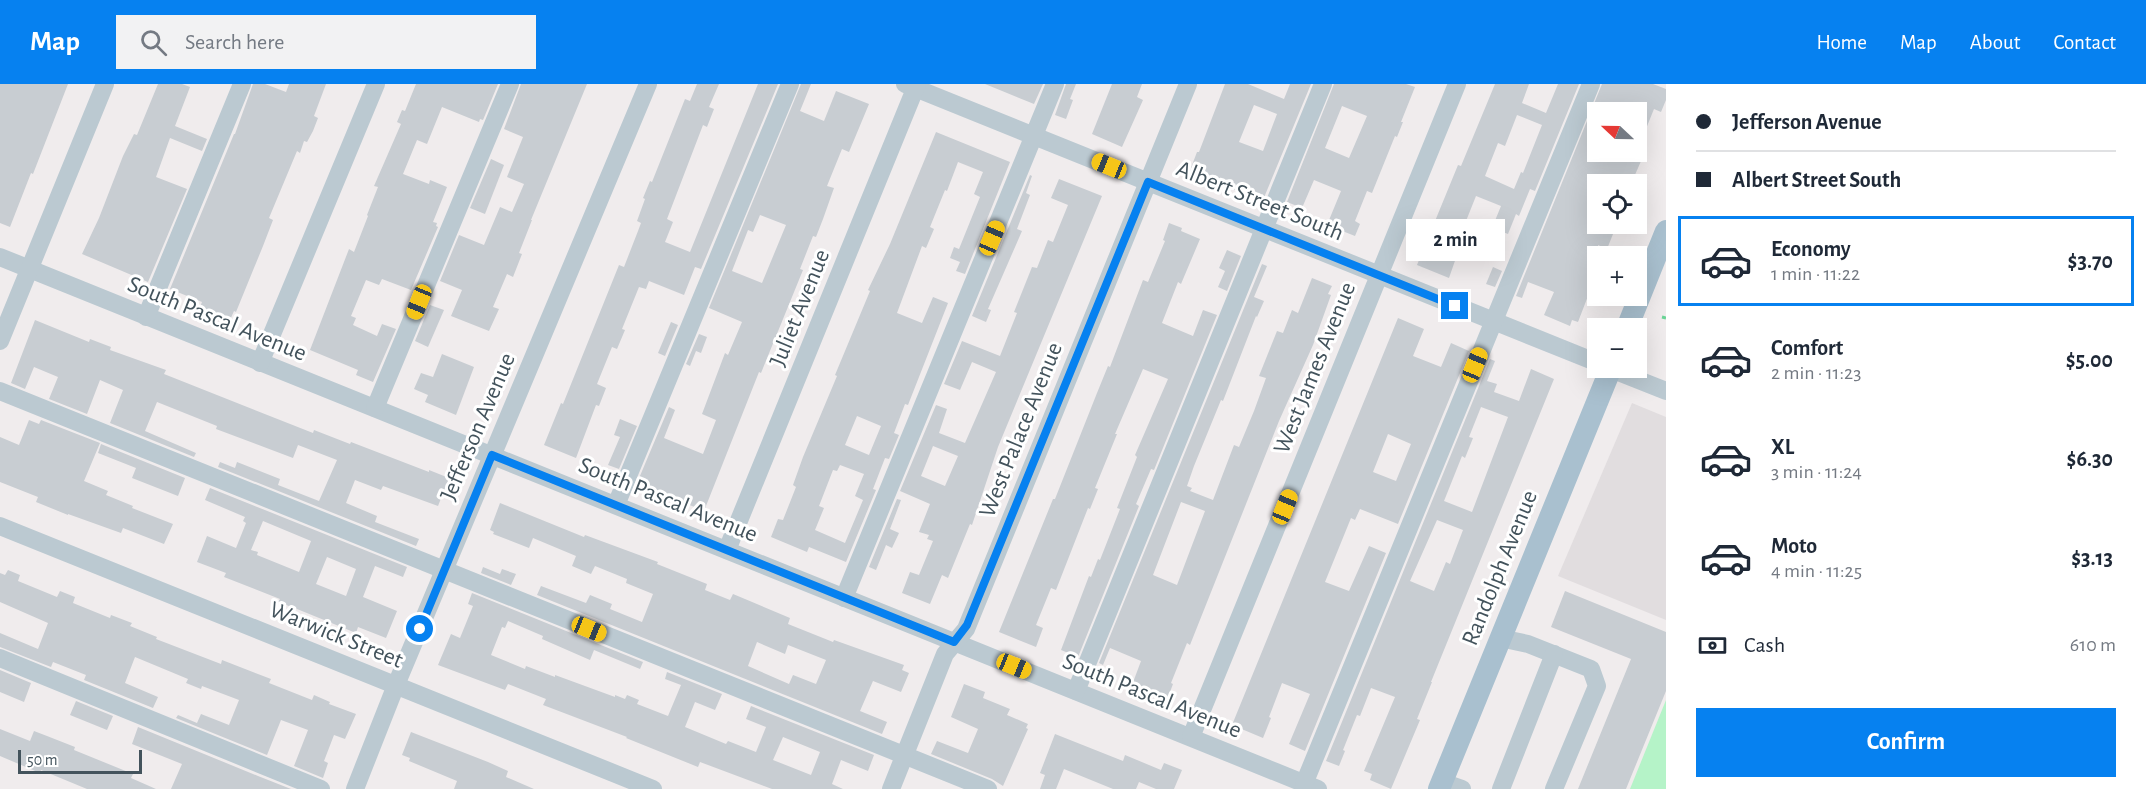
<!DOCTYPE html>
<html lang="en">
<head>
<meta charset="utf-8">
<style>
	body { margin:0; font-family:"Alegreya Sans",sans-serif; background:#f2f2f3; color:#1f2937; height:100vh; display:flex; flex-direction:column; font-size:22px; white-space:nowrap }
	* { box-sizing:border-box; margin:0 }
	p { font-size:20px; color:#747a83 }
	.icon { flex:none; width:33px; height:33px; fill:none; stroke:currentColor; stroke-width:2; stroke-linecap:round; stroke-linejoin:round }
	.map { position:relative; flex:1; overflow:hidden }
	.sheet { display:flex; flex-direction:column; background:#fff; width:480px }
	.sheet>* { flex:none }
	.top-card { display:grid; align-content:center; height:132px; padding:0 30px; background:#fff }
	.needle { width:39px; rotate:292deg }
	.fabs { position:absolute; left:1587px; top:18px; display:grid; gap:12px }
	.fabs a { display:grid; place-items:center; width:60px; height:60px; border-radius:0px; background:#fff; box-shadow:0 6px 24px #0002; font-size:30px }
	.scale { position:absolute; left:18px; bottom:15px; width:124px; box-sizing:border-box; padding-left:6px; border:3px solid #43535c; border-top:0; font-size:16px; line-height:21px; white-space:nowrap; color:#43535c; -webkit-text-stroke:4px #fff; paint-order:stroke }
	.end { position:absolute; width:27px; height:27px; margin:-14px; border:8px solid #0681f0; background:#fff; box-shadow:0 0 0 3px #fff }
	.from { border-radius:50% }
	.bubble { position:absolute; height:42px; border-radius:0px; background:#fff; box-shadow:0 6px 24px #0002; font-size:20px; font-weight:600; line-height:42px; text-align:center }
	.car { position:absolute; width:18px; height:36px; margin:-18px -9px; border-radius:8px; box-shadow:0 0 4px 2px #0007; background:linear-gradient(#f5c518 24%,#345 0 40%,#f5c518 0 76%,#345 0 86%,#f5c518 0) }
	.top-card b { display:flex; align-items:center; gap:21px; height:57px; font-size:22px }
	.top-card b+b { border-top:2px solid #e0e1e3 }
	.top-card i { width:15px; height:15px; background:#1f2937 }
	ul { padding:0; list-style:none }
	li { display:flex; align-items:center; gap:18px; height:90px; margin:0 12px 9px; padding:0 18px; border:3px solid transparent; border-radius:0px }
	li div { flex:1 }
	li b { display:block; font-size:22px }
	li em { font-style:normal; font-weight:600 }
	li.selected { border-color:#0681f0 }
	li>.icon { width:54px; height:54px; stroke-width:1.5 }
	.pay { display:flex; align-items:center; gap:15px; height:66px; padding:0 30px; font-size:22px }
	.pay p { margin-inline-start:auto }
	.action { display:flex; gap:12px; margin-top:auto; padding:12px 30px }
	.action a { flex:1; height:69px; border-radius:0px; background:#0681f0; color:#fff; font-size:24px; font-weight:600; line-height:69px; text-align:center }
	header { display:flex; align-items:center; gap:36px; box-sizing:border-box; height:84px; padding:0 30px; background:#0681f0; color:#fff }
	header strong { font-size:28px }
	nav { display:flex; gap:33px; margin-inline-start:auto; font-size:21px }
	.search { width:420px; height:54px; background:#f2f2f3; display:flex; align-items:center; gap:15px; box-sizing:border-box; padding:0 21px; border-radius:0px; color:#747a83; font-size:22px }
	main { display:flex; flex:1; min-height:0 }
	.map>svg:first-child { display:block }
	.education { fill:#e1dddf }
	.green { fill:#b5f3c8 }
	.building { fill:#c8cdd2; fill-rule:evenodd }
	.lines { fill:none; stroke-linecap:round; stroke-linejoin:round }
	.path { stroke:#6ad496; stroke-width:3; stroke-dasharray:4.5 3; stroke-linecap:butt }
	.minor { stroke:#bbc9d1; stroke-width:18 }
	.major { stroke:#a9c0cf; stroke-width:22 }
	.route { stroke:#0681f0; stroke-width:8 }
	.labels { text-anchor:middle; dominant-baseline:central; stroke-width:6; stroke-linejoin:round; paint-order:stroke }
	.street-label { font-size:24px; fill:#43535c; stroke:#fff }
</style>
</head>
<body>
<header>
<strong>Map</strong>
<div class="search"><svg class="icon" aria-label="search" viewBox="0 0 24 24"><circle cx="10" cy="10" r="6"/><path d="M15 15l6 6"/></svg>Search here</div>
<nav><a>Home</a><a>Map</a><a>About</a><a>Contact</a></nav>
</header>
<main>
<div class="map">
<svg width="1666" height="705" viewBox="0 0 1666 705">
	<rect width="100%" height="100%" fill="#f0eced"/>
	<!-- education -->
	<path class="education" d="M1632 319 1666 333V536L1558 492Z"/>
	<!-- green -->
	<path class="green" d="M1666 616V705H1630Z"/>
	<!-- building -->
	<g class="building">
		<path d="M0 0H68L33 90 31 89 10 143 0 139Z"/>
		<path d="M158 0H182L190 3 175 42 207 55 202 67 170 54 156 93 187 105 148 198 82 170 99 134 123 72 134 50 137 51Z"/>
		<path d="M253 0H265L286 8 289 0H326L314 32 318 34 313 47 307 58 304 57 300 69 297 67 269 134 273 136 263 162 236 228 234 227 230 236 200 223 202 218 170 205 234 50H235Z"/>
		<path d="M416 0H498L483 36 480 35 479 38 442 23 427 60 417 56 403 90 429 100 430 96 447 103 433 138 437 139 436 142 438 143 411 206 382 195 379 201 366 196 351 232 356 234 353 241 377 252 382 240 396 245 373 298 356 291 358 286 310 266 349 165 354 168 368 132 367 131 378 103 374 102 401 40 397 38 402 26 405 27Z"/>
		<path d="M521 0H587L531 136H532L519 169 522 170 513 193 507 190 493 223 499 225 489 247 451 232 462 206 440 197 459 151 484 161 500 123 512 128 524 100 507 93 523 53 504 45Z"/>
		<path d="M697 0H719L709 23 714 25 707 43 703 41 667 135 673 138 665 158 690 168 758 0H778L701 185 695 183 684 211 649 197 646 205 639 203 622 245 625 246 617 265 612 263 597 300 606 304 599 322 596 321 576 374 544 361 561 319 563 320 619 181 624 183 638 147 641 139 637 137 645 115 643 114 650 97 652 98 685 15 690 17Z"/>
		<path d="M801 0H811L800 27 824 37 836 7 869 20 849 68 842 65 827 102 834 104 823 135 816 153 813 152 800 185 803 186 772 262 761 289 759 288 704 427 637 399 669 323 675 326 664 354 703 370 716 336 702 330 725 269 728 271 742 238 709 224ZM760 131 786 141 762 199 732 187 748 146 753 148Z"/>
		<path d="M985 0H1043L1034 20Z"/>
		<path d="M1066 0H1076L1070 15 1073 16 1066 35 1055 31Z"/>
		<path d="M1112 0H1142L1137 13 1143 16 1122 63 1092 50Z"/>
		<path d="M1225 0H1248L1284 15 1290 0H1311L1263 116 1189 89 1197 68H1199ZM1254 21 1277 30 1263 67 1239 58Z"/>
		<path d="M1334 0H1406L1415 3 1401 38H1403L1397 53 1395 52 1372 109 1367 107 1355 137 1360 140 1355 152 1327 141 1341 107 1314 96 1302 124 1287 118ZM1342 22 1367 32 1349 74 1325 64Z"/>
		<path d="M1495 0H1529L1522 19 1546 29 1558 0H1579L1535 107 1530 105 1519 132 1516 130 1508 150 1492 144 1501 122 1476 112 1462 147 1465 148 1449 194 1417 181 1458 81 1461 82ZM1517 31 1542 41 1523 89 1521 88 1514 105 1485 92 1498 59 1505 62Z"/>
		<path d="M1602 0H1653L1666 5V16L1661 28 1654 25 1637 67 1636 28H1598V68H1645L1631 100H1598V140L1615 145 1607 165 1598 161V186L1578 238 1572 236 1570 242 1544 231 1554 208 1528 198 1522 214 1516 212Z"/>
		<path d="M936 48 1010 78 965 190 956 187 960 178 950 174 954 163 959 165 980 113 974 110 983 88 958 78 947 107 945 106 930 143 934 145 926 164 922 162 897 229 922 239 933 213 948 219 908 321 905 320 894 349 899 351 889 375 885 374 873 405 876 406 846 478 809 463 807 468 771 453 778 435 783 436 796 403 793 401 803 373 837 292 835 291 870 207 868 206 890 160ZM857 332 881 342 869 371 845 361ZM840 381 864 390 855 412 863 416 845 459 815 446 824 424 819 422 833 386 837 387Z"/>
		<path d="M491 75 504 81 485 130 470 124Z"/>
		<path d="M1030 91 1032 92 1026 109 1030 111 1017 145 1022 147 988 225 991 226 986 238 972 232Z"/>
		<path d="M1059 95 1102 112 998 363 972 441 970 440 948 494 942 491 930 520 902 509 910 488 919 491 933 457 927 455 929 451 919 448 930 420 900 407 936 321 947 325 939 349 965 359 996 288 972 278 960 306 944 300 962 257 1000 272 1017 229 1014 228 1032 183 1037 184 1048 156 1053 158 1068 121 1051 114ZM933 362 958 372 945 402 921 392Z"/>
		<path d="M1169 139 1182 144 1181 147 1200 155 1181 200 1178 198 1162 239 1193 252 1203 226 1217 231 1154 386 1151 385 1136 420 1139 422 1078 573 1061 566 1089 492 1091 493 1098 475 1100 476 1120 425 1117 424 1137 373 1135 371 1168 295 1143 285 1115 350H1117L1095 404 1098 405 1090 425 1088 424 1056 506 1051 504 1036 541 1043 544 1036 563 999 548 1053 415H1055L1097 309 1108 282 1110 283 1143 196 1148 198 1165 157 1163 156Z"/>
		<path d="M1227 166 1241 172 1227 207 1218 203 1225 187 1219 184Z"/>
		<path d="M1262 180 1267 182 1254 213 1264 217 1257 233 1256 232 1223 317 1221 316 1194 382 1187 402 1192 404 1190 407 1213 416 1234 361 1239 363 1254 327 1266 294 1259 292 1277 247 1283 249 1292 226 1298 229 1312 194 1332 202 1328 210 1331 211 1313 261 1279 337 1190 561 1187 559 1171 599 1173 600 1167 616 1132 601 1141 577 1110 564 1103 581 1099 579ZM1181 418 1205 427 1177 501 1153 491Z"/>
		<path d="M1493 183 1502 187 1495 203 1486 200Z"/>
		<path d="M430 221 444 226 428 263 415 257Z"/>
		<path d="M1398 234 1424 245 1413 272 1441 283 1451 259 1469 267 1398 440 1360 425 1355 436 1351 434 1325 498 1349 507 1369 462 1386 469 1305 667 1289 660 1310 610 1282 599 1269 633 1271 634 1263 654 1232 641ZM1388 350 1411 360 1396 397 1373 388Z"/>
		<path d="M35 236 89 258 90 255 111 263 110 266 166 286 164 290 313 349 314 346 350 360 351 358 429 388V386L449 394 438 422 383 402 381 406 355 396 346 419 377 432 375 438 419 455 416 462 218 383 220 378 235 384 237 378 280 395 278 401 319 417 337 376 298 361 293 374 216 345 217 342 157 318 145 347 196 369 194 373 110 339 123 306 100 296 87 330 49 315 58 293 34 283 25 305 11 299Z"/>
		<path d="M671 238 678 241 665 272 658 269Z"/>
		<path d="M699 250 707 253 701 269 696 267 690 282 686 280Z"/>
		<path d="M442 270 474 283 456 331 425 318 428 311 414 305 421 289 433 293Z"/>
		<path d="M1490 275 1495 277 1487 297 1497 300 1494 308 1519 317 1531 285 1554 295 1431 598H1432L1417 635 1420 636 1391 705 1370 696 1372 690 1364 687 1395 613 1371 604 1360 632 1357 631 1343 666 1345 667 1339 682 1326 677ZM1481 323 1508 333 1472 428 1444 417 1462 372 1465 374 1473 354 1469 353ZM1437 436 1463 446 1450 480 1446 478 1434 507 1410 497Z"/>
		<path d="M620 335 637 342 619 385 608 381 620 353 614 351Z"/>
		<path d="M29 336 39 340 41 336 100 359 84 397 108 407 106 411 133 422 132 424 173 440 164 460 123 444 121 449 68 430V431L36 418 38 413 0 398V353L19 361Z"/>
		<path d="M101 360 185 394 178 412 132 394 136 384 98 369Z"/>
		<path d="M210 404 407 483 403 493 375 482 363 513 397 527 386 554 358 543 356 549 297 525 278 518 280 515 224 493 226 489 197 478 207 452 236 464 246 439 243 437 245 433 205 416ZM263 437 311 457 299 488 257 471 258 468 251 466ZM327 473 356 485 346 512 316 500Z"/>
		<path d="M897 415 901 416 890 445 899 449 892 464 886 461 876 486 869 483Z"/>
		<path d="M500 419 584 453 585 451 658 478 657 480 707 500 705 506 730 516 733 510 745 515 790 534 788 540 833 558 834 556 904 581 902 586 909 589 901 608 873 597 860 627 887 638 882 650 537 511 541 502 586 519 590 511 612 520 610 525 642 538 653 510 626 499 627 495 595 482 591 490 572 482 576 472 533 454 529 464 493 450 494 448 490 446ZM757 558 785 570 788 561 826 576 816 600 793 591 789 600 748 582Z"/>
		<path d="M483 483 500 490 502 485 516 490 511 501 481 489Z"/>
		<path d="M8 486 20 491 18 497 57 513 60 507 75 513 73 519 110 534 111 531 132 539 130 542 157 553 156 555 221 580 222 576 271 595 269 599 312 616 314 611 330 618 329 620 356 630 345 655 334 651 324 677 328 679 323 694 294 682 308 646 281 636 267 671 176 634 178 631 197 639 201 630 229 641 239 616 202 602 201 605 186 599 188 595 135 573 125 599 158 613 153 624 84 596 86 591 53 578 51 583 0 563V549L38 565 48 539 0 518V489L5 491Z"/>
		<path d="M1565 507 1666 548V607L1626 705H1578L1631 575 1551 543Z"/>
		<path d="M472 509 643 578 640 585 594 566 590 576 542 555 543 552 508 537 505 544 502 543 491 571 525 585 526 582 555 593V591L615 613V611L625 615 627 611 639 616 637 620 668 632 681 601 665 595 667 588 722 610 715 626 695 618 685 643 726 660 728 657 756 668 766 643 746 635 751 622 874 671 868 687 841 676 832 700 843 705H772L700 678 698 683 626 654 627 653 543 621 546 615 508 600 505 606 438 581 451 550 460 554 473 522 468 520ZM783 653 820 668 811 691 773 676Z"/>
		<path d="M0 586 31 599 24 618 0 608Z"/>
		<path d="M964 600 985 608 983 614 1010 625 1007 631 1028 640 1026 644 1028 645 1003 702 992 695 931 670 937 657 968 669 978 645 951 633Z"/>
		<path d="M76 617 113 632 107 646 70 631Z"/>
		<path d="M138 643 258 692 291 705H171L182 680 132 660Z"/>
		<path d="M0 645 30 657 34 647 47 652 75 663 74 666 133 690 131 694 156 705H87L41 686 40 689 0 672Z"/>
		<path d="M411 648 488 678 508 687 506 693 534 705H454L457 697 409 677 410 674 402 671Z"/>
		<path d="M1055 650 1123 677 1125 671 1161 686 1164 679 1182 686 1174 705H1156L1139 698 1136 705H1113L1064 685 1056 705H1040L1045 691 1040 689Z"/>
	</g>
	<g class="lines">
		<!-- path -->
		<path class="path" d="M1662 233 1666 234"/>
		<!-- minor -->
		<g class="minor">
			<path d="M905 0 1598 279"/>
			<path d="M0 173 1318 705"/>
			<path d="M146 233 242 0"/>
			<path d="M0 257 105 0"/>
			<path d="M260 279 376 0"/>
			<path d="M1608 284 1666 307"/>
			<path d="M0 307 988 705"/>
			<path d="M375 324 510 0"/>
			<path d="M616 421 790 0"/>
			<path d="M0 442 653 705"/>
			<path d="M727 466 917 0"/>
			<path d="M844 514 1055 0"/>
			<path d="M1500 554 1528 560 1591 585 1597 602 1554 705"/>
			<path d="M0 574 321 705"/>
			<path d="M1076 607 1323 0"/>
			<path d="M1191 653 1457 0"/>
			<path d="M1442 698 1462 705"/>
			<path d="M1304 700 1591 0"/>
			<path d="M355 705 396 601 648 0"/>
			<path d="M891 705 945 570 966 545 1188 0"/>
			<path d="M1501 705 1554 570"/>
		</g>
		<!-- major -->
		<g class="major">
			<path d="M1627 244 1666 147"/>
			<path d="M1439 705 1611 284"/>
		</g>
	</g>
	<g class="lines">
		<!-- route -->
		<path class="route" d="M420 545 492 371 954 558 967 541 1148 98 1455 222"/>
	</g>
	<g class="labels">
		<!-- street labels -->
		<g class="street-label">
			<text transform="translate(1260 117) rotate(22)">Albert Street South</text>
			<text transform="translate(800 224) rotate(-68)">Juliet Avenue</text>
			<text transform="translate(217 235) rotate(22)">South Pascal Avenue</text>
			<text transform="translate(1315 284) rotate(-68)">West James Avenue</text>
			<text transform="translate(478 343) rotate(-67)">Jefferson Avenue</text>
			<text transform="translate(1021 346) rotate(-68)">West Palace Avenue</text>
			<text transform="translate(668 416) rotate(22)">South Pascal Avenue</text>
			<text transform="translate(1500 484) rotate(-68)">Randolph Avenue</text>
			<text transform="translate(336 551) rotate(22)">Warwick Street</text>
			<text transform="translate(1152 612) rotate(22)">South Pascal Avenue</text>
		</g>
	</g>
</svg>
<div class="fabs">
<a><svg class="needle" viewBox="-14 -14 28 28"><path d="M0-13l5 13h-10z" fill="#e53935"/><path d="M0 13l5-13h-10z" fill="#747a83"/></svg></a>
<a><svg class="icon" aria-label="locate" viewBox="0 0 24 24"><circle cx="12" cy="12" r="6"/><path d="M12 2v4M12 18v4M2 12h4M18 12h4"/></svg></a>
<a>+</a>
<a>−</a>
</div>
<div class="scale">50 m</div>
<i class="end from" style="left:420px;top:545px"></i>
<i class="end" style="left:1455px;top:222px"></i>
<div class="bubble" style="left:1406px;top:135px;width:99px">2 min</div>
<i class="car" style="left:1109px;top:82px;rotate:292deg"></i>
<i class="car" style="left:992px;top:154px;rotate:23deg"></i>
<i class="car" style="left:419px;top:218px;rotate:202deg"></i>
<i class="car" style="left:1475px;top:281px;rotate:22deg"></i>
<i class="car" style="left:1285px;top:423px;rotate:22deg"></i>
<i class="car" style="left:589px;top:545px;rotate:112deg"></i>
<i class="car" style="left:1014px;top:582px;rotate:112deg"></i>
</div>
<section class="sheet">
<div class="top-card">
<b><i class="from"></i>Jefferson Avenue</b>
<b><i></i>Albert Street South</b>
</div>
<ul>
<li class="selected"><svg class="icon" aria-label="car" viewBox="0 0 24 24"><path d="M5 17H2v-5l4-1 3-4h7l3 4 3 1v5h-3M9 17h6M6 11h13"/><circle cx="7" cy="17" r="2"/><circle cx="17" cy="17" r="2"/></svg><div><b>Economy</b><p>1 min · 11:22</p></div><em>$3.70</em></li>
<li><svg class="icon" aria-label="car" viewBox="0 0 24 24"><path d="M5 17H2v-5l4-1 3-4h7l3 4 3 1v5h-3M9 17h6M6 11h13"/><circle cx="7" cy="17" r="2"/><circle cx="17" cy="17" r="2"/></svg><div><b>Comfort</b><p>2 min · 11:23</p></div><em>$5.00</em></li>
<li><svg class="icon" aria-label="car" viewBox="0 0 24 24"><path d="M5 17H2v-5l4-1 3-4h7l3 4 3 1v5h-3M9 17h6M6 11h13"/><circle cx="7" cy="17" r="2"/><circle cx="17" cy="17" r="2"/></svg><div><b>XL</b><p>3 min · 11:24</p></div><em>$6.30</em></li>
<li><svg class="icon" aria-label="car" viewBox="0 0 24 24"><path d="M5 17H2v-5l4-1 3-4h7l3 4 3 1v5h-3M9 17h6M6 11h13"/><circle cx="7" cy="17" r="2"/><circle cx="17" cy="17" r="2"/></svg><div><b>Moto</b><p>4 min · 11:25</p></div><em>$3.13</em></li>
</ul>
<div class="pay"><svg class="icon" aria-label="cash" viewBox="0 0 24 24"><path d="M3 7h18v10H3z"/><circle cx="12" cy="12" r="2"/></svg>Cash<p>610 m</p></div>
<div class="action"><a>Confirm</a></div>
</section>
</main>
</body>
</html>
